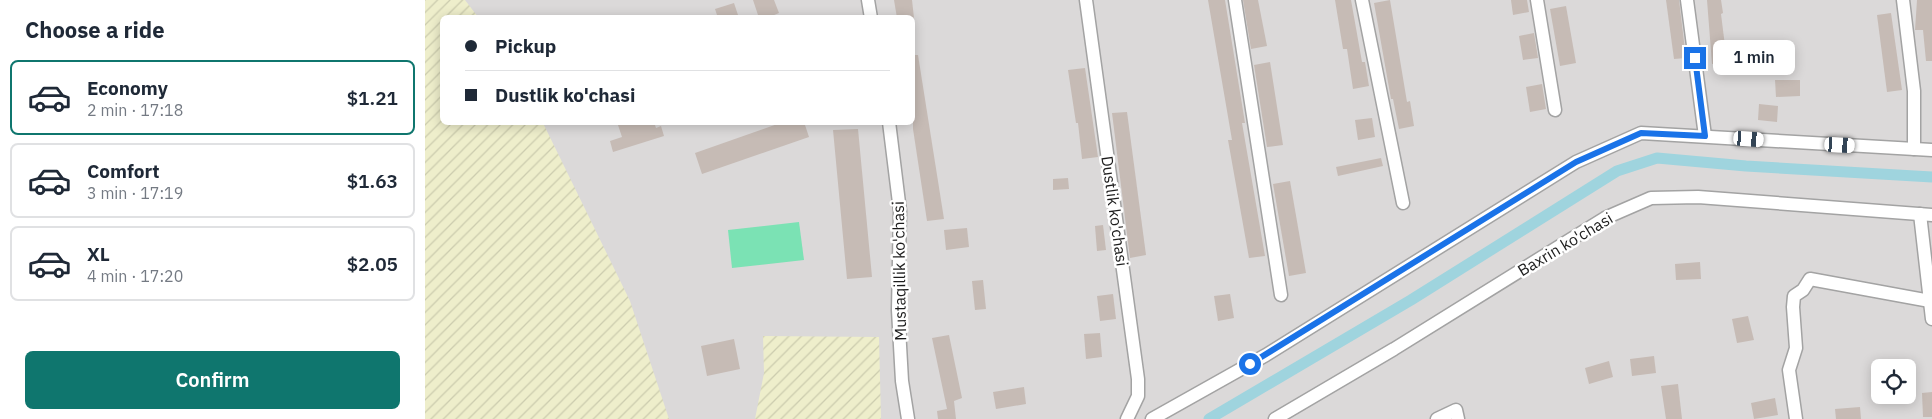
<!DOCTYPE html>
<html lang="en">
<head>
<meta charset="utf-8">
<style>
	body { margin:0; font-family:"IBM Plex Sans",sans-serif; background:#f2f2f3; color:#1f2937; height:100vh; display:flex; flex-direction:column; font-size:19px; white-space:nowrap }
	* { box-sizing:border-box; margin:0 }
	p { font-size:16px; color:#747a83 }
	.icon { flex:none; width:28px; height:28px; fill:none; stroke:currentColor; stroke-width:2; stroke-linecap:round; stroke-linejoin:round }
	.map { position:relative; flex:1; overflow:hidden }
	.side { display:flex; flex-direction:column; background:#fff; width:425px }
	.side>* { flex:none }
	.guide { position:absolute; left:15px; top:15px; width:475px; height:110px; border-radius:8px; box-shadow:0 2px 12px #0003; display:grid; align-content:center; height:110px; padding:0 25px; background:#fff }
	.buttons { position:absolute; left:1446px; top:359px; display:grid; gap:10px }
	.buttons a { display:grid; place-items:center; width:45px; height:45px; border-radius:8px; background:#fff; box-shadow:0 2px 12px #0003; font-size:25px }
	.end { position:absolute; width:22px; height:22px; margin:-11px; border:6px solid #1a73e8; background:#fff; box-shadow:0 0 0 2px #fff }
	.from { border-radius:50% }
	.bubble { position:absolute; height:35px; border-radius:8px; background:#fff; box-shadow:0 2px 12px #0003; font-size:16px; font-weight:600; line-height:35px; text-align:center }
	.car { position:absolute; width:15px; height:30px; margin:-15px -8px; border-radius:6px; box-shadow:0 0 4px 1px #0007; background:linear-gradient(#fff 24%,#345 0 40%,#fff 0 76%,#345 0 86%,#fff 0) }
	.guide b { display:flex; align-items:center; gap:18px; height:48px; font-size:19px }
	.guide b+b { border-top:1px solid #e0e1e3 }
	.guide i { width:12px; height:12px; background:#1f2937 }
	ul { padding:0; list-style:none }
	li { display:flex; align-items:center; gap:15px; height:75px; margin:0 10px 8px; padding:0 15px; border:2px solid #e0e1e3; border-radius:8px }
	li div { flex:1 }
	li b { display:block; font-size:19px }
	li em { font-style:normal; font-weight:600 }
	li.on { border-color:#0f766e }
	li>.icon { width:45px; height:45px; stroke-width:1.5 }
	h2 { padding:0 25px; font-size:22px; line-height:60px }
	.action { display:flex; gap:10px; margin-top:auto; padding:10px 25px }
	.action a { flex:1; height:58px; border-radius:8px; background:#0f766e; color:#fff; font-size:20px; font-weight:600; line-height:58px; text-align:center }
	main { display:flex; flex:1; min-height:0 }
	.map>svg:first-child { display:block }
	.residential { fill:#dbd9d9; fill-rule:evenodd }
	.farmland { fill:url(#farmland-furrows) }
	.pitch { fill:#7be2b4 }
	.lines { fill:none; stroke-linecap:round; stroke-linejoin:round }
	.canal { stroke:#9fd4de; stroke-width:11 }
	.building { fill:#c6bbb5 }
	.minor-casing { stroke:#a3a3a3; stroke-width:15 }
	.minor { stroke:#fff; stroke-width:12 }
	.route { stroke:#1a73e8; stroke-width:6 }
	.labels { text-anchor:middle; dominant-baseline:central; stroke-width:5; stroke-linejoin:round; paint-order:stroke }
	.street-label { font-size:16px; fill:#1c1c1c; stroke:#fff }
</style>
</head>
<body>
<main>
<section class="side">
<h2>Choose a ride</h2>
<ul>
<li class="on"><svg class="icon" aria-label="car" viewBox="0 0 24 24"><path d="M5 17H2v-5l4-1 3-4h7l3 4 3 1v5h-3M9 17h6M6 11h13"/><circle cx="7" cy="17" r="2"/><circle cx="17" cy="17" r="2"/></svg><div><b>Economy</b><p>2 min · 17:18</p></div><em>$1.21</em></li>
<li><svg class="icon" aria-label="car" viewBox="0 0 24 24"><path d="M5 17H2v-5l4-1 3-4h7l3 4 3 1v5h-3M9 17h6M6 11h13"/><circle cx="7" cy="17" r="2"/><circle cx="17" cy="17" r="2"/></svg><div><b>Comfort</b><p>3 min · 17:19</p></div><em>$1.63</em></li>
<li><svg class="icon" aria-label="car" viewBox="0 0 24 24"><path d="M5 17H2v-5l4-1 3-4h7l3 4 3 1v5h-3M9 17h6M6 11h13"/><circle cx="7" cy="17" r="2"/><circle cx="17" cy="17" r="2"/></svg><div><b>XL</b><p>4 min · 17:20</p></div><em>$2.05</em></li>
</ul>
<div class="action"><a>Confirm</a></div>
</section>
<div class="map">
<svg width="1507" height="419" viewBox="0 0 1507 419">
	<defs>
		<pattern id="farmland-furrows" width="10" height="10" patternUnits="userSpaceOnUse" patternTransform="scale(1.25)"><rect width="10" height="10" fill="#eeeecb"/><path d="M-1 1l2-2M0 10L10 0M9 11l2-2" fill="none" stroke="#ccccae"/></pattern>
	</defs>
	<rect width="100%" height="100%" fill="#eee9e1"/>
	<!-- residential -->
	<path class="residential" d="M0 0H1507V419H0ZM18 18H488V122H18ZM1455 368H1482V395H1455Z"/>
	<!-- farmland -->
	<g class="farmland">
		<path d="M0 0H40L53 17 18 18V122L118 123 205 301 244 419H0Z"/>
		<path d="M338 336 454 337 456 419H330L339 373Z"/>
	</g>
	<!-- pitch -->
	<path class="pitch" d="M374 222 379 260 307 268 303 230Z"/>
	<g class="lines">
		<!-- canal -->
		<path class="canal" d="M784 419 986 300 1192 171 1232 158 1321 166 1507 177"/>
	</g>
	<!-- building -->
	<g class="building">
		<path d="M328 0H349L354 13 342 18H334Z"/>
		<path d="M469 0H487L489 18H472Z"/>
		<path d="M783 0H800L820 123H817L840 256 824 258 803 140H807Z"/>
		<path d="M818 0H833L842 46 826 49Z"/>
		<path d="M910 0H926L937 62H940L944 86 928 89 922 49H918Z"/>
		<path d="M965 0 982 102 985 101 989 126 974 129 968 99H966L949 3Z"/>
		<path d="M1086 0H1102L1104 12 1088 15Z"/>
		<path d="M1241 0H1254L1261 58 1249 59Z"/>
		<path d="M1282 0H1296L1298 13 1296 14 1302 62 1287 64Z"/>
		<path d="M1492 0H1507V61H1501L1498 30H1490Z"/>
		<path d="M309 3 314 18H293L290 9Z"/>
		<path d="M1141 6 1151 63 1135 66 1125 9Z"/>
		<path d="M1466 13 1477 90 1462 92 1452 15Z"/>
		<path d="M1109 33 1113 58 1098 60 1094 36Z"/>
		<path d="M488 55H493L519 219 502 221 488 129Z"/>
		<path d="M845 62 858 145 842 147 829 65Z"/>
		<path d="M660 68 673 157 657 159 653 123H651L643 70Z"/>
		<path d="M1350 80H1375V96L1351 97Z"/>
		<path d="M1117 84 1121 109 1105 112 1101 87Z"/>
		<path d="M1334 104 1353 106 1352 122 1333 120Z"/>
		<path d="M702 112 721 255 705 258 687 113Z"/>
		<path d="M947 118 950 137 933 140 930 120Z"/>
		<path d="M192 122H229L231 128 236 126 239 136 188 152 185 141 197 137Z"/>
		<path d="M358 122H379L384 137 277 174 270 153Z"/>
		<path d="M433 129 447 277 422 279 408 130Z"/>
		<path d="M956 158 958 166 913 176 911 167Z"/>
		<path d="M643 178 644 189 628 190V179Z"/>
		<path d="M865 181 881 273 864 276 848 184Z"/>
		<path d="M678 225 681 250 672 251 670 226Z"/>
		<path d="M542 228 544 247 521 250 519 230Z"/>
		<path d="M1275 262 1276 279 1251 280 1250 264Z"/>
		<path d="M558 280 561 309 550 310 547 281Z"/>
		<path d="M688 294 691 319 675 321 672 296Z"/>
		<path d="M805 294 809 318 793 321 789 296Z"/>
		<path d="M1323 316 1329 340 1312 343 1307 319Z"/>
		<path d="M675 333 677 357 661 359 659 334Z"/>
		<path d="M524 335 537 398 529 401 531 419H513L512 411 522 409 507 338Z"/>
		<path d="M309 339 315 369 282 376 276 346Z"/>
		<path d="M1229 356 1231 373 1207 376 1205 359Z"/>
		<path d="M1184 361 1188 377 1164 384 1160 368Z"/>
		<path d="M1253 384 1257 419H1241L1236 386Z"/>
		<path d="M599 387 601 404 571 409 568 392Z"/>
		<path d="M1507 392V417H1498L1497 393Z"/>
		<path d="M1350 398 1353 415 1329 419 1326 403Z"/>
		<path d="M1435 407 1436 419H1411L1410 409Z"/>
	</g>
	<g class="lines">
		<!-- minor casing -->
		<g class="minor-casing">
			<g id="minor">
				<path d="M443 0 446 18"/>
				<path d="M661 0 713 379V396L702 419"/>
				<path d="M810 0 856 295"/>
				<path d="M937 0 978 203"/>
				<path d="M1112 0 1130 110"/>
				<path d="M1262 0 1280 136"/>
				<path d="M1478 0 1489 91V149"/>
				<path d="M464 122 475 211 473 310 477 381 483 419"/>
				<path d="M1495 214 1507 319"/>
				<path d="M727 419 841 355 1151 162 1216 133 1507 150"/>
				<path d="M850 419 969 349 1180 218 1226 198 1273 197 1507 215"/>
				<path d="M1012 419 1031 410 1033 419"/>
				<path d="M1371 419 1364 370 1371 348 1368 307 1369 296 1378 290 1385 279 1505 301"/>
			</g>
		</g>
		<!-- minor -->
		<use href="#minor" class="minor"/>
	</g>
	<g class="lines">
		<!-- route -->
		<path class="route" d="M825 364 1151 162 1216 133 1280 136 1270 58"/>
	</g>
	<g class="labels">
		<!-- street labels -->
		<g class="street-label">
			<text transform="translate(690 211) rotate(82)">Dustlik ko'chasi</text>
			<text transform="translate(1140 244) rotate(-31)">Baxrin ko'chasi</text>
			<text transform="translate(474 271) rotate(-91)">Mustaqillik ko'chasi</text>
		</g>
	</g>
</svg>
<div class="buttons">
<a><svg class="icon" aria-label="locate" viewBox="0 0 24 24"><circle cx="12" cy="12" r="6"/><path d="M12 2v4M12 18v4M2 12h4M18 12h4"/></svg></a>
</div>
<i class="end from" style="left:825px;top:364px"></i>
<i class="end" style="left:1270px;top:58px"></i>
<div class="bubble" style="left:1288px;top:40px;width:82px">1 min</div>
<i class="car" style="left:1324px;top:139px;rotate:94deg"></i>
<i class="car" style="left:1415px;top:145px;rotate:93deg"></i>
<div class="guide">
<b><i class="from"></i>Pickup</b>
<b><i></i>Dustlik ko'chasi</b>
</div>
</div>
</main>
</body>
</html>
